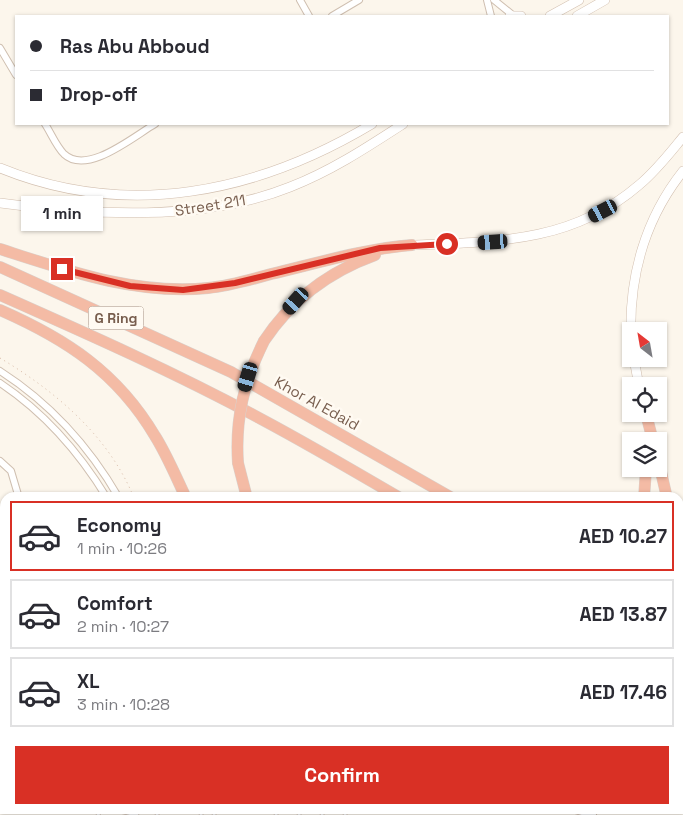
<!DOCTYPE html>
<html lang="en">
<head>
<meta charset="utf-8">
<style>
	body { margin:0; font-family:"Space Grotesk",sans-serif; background:#f2f2f3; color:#2b2b33; height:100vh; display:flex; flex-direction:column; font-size:19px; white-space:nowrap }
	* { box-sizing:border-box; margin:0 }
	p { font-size:16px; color:#7c7c81 }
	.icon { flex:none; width:28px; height:28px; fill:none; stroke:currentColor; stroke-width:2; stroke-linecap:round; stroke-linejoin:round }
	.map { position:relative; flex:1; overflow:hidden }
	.side { position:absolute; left:0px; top:492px; width:684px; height:322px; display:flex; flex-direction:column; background:#fff; border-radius:15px 15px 0 0; box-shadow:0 1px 4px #0004 }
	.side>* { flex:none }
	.banner { position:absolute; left:15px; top:15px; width:654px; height:110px; border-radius:0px; box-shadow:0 1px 4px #0004; display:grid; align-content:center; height:110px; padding:0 15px; background:#fff }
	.needle { width:32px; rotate:329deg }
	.fabs { position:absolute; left:622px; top:322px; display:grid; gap:10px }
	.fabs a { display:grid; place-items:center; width:45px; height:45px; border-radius:0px; background:#fff; box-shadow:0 1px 4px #0004; font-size:25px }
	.end { position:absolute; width:22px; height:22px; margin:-11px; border:6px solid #d93025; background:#fff; box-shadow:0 0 0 2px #fff }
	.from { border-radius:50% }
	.bubble { position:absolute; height:35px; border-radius:0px; background:#fff; box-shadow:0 1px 4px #0004; font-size:16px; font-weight:700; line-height:35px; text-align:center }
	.car { position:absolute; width:15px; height:30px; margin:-15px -8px; border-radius:6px; box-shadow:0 0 4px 1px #0007; background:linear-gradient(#222 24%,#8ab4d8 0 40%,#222 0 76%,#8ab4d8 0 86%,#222 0) }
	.banner b { display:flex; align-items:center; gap:18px; height:48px; font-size:19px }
	.banner b+b { border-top:1px solid #e1e1e2 }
	.banner i { width:12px; height:12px; background:#2b2b33 }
	ul { padding:9px 0 0; list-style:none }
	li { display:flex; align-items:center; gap:15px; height:70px; margin:0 10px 8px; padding:0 5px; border:2px solid #e1e1e2; border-radius:0px }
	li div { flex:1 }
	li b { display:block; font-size:19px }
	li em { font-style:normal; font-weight:700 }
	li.on { border-color:#d93025 }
	li>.icon { width:45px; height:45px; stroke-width:1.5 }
	.cta { display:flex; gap:10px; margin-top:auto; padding:10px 15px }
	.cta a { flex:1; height:58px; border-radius:0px; background:#d93025; color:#fff; font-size:20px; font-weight:700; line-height:58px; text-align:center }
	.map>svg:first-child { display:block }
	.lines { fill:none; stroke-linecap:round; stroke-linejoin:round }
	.service-casing { stroke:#cfbfb0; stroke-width:4.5 }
	.minor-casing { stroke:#cfbfb0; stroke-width:8 }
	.secondary-casing { stroke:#d2bfaf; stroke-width:10 }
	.motorway-casing { stroke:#d9d2cd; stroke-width:12 }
	.path { stroke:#d7baa6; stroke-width:1; stroke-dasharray:1 4; stroke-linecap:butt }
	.service { stroke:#fff; stroke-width:3 }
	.minor { stroke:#fff; stroke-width:6 }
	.secondary { stroke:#fff; stroke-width:9 }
	.motorway { stroke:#f4bba5; stroke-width:11 }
	.motorway-bridge-casing { stroke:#d9d2cd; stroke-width:12; stroke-linecap:butt }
	.motorway-bridge { stroke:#f4bba5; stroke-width:11 }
	.route { stroke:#d93025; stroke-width:6 }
	.labels { text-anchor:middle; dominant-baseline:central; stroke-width:5; stroke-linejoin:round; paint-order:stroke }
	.shield { fill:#fffaf2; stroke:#a08d7f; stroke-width:1 }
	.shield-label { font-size:14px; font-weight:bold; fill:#785e4e }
	.street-label { font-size:15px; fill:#785e4e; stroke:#fffaf2 }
</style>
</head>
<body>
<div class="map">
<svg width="683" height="815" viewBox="0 0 683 815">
	<rect width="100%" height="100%" fill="#fcf6ec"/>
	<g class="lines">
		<!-- service casing -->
		<g class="service-casing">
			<g id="service">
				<path d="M5 516V521"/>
				<path d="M0 683 5 686"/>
				<path d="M114 810 137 815"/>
				<path d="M98 815 100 810"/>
				<path d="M157 815 158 810"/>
				<path d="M201 815 202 810"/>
				<path d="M214 815 215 810"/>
				<path d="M276 815 277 810"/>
				<path d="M299 815 300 810"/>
				<path d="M322 815 323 810"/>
				<path d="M345 815 346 810"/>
			</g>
		</g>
		<!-- minor casing -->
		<g class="minor-casing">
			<g id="minor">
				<path d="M300 0 309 16"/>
				<path d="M487 0 491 16"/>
				<path d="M494 0 514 16"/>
				<path d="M332 16 359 0"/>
				<path d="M0 48 16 75"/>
				<path d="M45 124C51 133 56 146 64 154 87 176 134 136 155 124"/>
				<path d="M0 371C50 403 89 446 119 498"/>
				<path d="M0 383C45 413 79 452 107 498"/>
				<path d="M0 461 11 471 19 498"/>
				<path d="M575 810 593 815"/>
			</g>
		</g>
		<!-- secondary casing -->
		<g class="secondary-casing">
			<g id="secondary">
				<path d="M510 16H521"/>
				<path d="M550 16 579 0"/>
				<path d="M577 16 605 0"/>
				<path d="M0 168C127 220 257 193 372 124"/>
				<path d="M0 203C91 215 203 222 290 187 331 171 366 148 403 124"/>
				<path d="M412 245C495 242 572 243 639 185 656 171 669 154 683 137"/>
				<path d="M631 337C629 277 645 219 683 171"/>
				<path d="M634 359 639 386"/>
			</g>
		</g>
		<!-- motorway casing -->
		<g class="motorway-casing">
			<g id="motorway">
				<path d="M0 249C68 271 135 295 208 288 229 286 250 280 271 274 318 263 364 249 412 245"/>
				<path d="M0 267 231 372 452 498"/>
				<path d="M0 295C88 334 176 373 261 419 308 444 354 471 400 498"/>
				<path d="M0 310C66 339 117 372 155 436 167 455 176 477 186 498"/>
				<path d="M264 341C291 300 328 272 375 255"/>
				<path d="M646 414 653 441"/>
				<path d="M238 463 247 498"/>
				<path d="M659 463 667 498"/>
				<path d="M644 498 646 469"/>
				<path d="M679 544 683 556"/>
				<path d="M679 643 683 646"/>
				<path d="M679 675 683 678"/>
				<path d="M679 692 683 695"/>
			</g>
		</g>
		<!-- path -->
		<g class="path">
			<path d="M0 358C55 391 109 436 134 498"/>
			<path d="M679 752 683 754"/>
		</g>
		<!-- service -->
		<use href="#service" class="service"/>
		<!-- minor -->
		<use href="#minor" class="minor"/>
		<!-- secondary -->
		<use href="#secondary" class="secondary"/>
		<!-- motorway -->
		<use href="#motorway" class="motorway"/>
		<!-- motorway-bridge casing -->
		<g class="motorway-bridge-casing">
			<path id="motorway-bridge" d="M238 463C235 419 244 381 264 341"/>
		</g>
		<!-- motorway-bridge -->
		<use href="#motorway-bridge" class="motorway-bridge"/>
	</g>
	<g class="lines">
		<!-- route -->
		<path class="route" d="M62 269 130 286 183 290 235 283 380 248 447 244"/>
	</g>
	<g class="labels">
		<!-- shield labels -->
		<rect class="shield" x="88.5" y="306.5" width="55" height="23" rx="4"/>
		<g class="shield-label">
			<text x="116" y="318">G Ring</text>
		</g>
		<!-- street labels -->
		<g class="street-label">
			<text transform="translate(210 205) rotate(-9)">Street 211</text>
			<text transform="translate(317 403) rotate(29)">Khor Al Edaid</text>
		</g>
	</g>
</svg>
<div class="fabs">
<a><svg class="needle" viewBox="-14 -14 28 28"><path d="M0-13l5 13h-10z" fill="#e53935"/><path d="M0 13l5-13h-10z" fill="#7c7c81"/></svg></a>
<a><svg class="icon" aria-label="locate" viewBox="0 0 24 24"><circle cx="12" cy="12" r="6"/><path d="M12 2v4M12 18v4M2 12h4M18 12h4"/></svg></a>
<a><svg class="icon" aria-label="layers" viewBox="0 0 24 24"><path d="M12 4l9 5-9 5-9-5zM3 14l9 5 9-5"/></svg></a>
</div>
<i class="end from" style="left:447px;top:244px"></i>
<i class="end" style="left:62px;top:269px"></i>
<div class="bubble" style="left:21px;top:196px;width:82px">1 min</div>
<i class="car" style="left:603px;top:211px;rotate:243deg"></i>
<i class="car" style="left:493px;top:242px;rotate:266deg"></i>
<i class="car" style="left:296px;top:301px;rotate:222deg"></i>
<i class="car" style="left:248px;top:377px;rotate:197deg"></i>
<div class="banner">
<b><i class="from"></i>Ras Abu Abboud</b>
<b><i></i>Drop-off</b>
</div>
<section class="side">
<ul>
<li class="on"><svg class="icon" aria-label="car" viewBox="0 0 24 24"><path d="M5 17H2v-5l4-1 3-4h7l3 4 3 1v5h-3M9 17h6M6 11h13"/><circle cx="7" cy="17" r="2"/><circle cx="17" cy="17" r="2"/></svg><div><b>Economy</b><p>1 min · 10:26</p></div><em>AED 10.27</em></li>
<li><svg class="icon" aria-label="car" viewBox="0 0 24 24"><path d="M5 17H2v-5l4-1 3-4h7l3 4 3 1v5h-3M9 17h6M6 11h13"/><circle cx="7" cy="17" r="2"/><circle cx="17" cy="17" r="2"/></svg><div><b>Comfort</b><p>2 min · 10:27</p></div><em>AED 13.87</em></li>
<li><svg class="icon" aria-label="car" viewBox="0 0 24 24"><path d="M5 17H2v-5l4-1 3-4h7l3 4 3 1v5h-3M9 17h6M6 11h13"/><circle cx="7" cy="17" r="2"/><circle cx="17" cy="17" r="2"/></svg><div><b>XL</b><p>3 min · 10:28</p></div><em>AED 17.46</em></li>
</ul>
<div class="cta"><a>Confirm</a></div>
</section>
</div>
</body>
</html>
